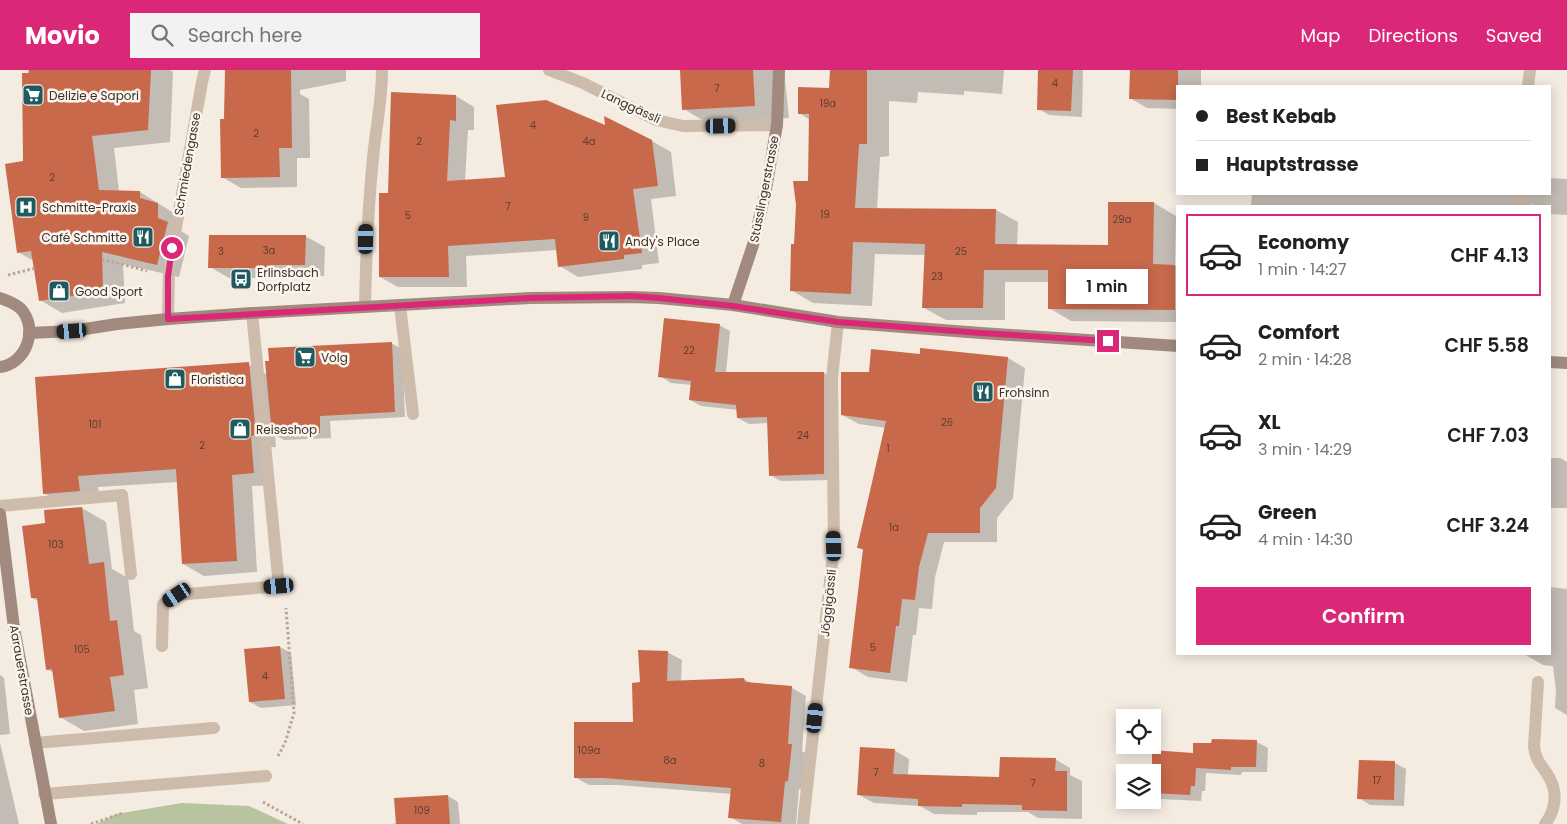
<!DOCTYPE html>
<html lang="en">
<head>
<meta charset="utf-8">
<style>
	body { margin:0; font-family:Poppins,sans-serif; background:#f2f2f2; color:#202124; height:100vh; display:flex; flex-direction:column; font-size:19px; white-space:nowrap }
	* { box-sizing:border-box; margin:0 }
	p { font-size:16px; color:#757577 }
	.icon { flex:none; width:28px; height:28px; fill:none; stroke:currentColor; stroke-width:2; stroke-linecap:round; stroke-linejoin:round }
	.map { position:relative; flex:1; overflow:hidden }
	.drawer { position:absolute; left:1176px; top:135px; width:375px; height:450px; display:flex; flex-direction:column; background:#fff; border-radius:0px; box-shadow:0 2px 12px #0003 }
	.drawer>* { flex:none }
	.hud { position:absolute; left:1176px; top:15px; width:375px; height:110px; border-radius:0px; box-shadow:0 2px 12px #0003; display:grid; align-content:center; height:110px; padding:0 20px; background:#fff }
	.fabs { position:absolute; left:1116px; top:639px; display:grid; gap:10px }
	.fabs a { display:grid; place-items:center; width:45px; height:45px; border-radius:0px; background:#fff; box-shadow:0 2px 12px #0003; font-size:25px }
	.end { position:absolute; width:22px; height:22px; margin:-11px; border:6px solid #db2777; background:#fff; box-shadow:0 0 0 2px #fff }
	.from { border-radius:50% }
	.bubble { position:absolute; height:35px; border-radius:0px; background:#fff; box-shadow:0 2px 12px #0003; font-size:16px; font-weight:600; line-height:35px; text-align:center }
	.car { position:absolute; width:15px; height:30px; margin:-15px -8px; border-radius:6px; box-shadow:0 0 4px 1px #0007; background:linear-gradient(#222 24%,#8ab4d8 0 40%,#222 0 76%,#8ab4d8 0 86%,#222 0) }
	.hud b { display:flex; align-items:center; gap:18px; height:48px; font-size:19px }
	.hud b+b { border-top:1px solid #e0e0e0 }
	.hud i { width:12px; height:12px; background:#202124 }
	ul { padding:9px 0 0; list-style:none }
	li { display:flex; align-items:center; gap:15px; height:82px; margin:0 10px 8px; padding:0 10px; border:2px solid transparent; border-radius:0px }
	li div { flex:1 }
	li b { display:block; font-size:19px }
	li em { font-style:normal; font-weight:600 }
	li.selected { border-color:#db2777 }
	li>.icon { width:45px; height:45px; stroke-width:1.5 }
	.button { display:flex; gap:10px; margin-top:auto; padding:10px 20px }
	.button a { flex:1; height:58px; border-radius:0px; background:#db2777; color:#fff; font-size:20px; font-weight:600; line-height:58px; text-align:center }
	header { display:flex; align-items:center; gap:30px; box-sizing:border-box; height:70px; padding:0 25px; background:#db2777; color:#fff }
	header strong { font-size:24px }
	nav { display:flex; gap:28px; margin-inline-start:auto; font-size:18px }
	.search { width:350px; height:45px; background:#f2f2f2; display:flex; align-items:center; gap:12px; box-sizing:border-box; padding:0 18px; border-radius:0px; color:#757577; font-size:19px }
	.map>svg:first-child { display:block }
	.green { fill:#b8c4a0 }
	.shadow { fill:#0003 }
	.building { fill:#c8694b }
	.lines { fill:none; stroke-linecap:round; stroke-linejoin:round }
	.path { stroke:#b9a596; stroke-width:3; stroke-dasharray:2.5 2.5; stroke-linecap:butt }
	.lane { stroke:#cdbbac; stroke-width:12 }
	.street { stroke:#cdbbac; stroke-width:12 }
	.secondary { stroke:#a18a7d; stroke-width:12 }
	.route { stroke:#db2777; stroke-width:6 }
	.labels { text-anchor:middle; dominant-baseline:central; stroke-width:5; stroke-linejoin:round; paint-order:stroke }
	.number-label { font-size:10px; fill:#5e3e33 }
	.poi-label { font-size:12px; fill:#3b302b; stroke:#fbf5ee; text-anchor:start }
	.street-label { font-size:12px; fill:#3b302b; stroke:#fbf5ee }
</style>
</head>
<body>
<header>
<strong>Movio</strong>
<div class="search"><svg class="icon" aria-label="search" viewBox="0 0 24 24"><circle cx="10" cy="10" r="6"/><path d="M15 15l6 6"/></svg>Search here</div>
<nav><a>Map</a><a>Directions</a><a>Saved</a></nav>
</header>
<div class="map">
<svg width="1567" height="754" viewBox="0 0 1567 754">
	<rect width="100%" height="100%" fill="#f4ebe1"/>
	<!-- green -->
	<path class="green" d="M182 733 249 736 288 754H97L116 744Z"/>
	<!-- shadow -->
	<g class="shadow">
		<path d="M28 0H170L173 2 170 72 114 78 119 122H140L180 147 179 160 189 166 179 207 123 194 125 233 62 243 40 230 34 191 18 182Z"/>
		<path d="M226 0H346V11L300 20V24L309 29 310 88H297V117L241 118 222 107Z"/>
		<path d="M681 0H784L789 48 707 53 684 39Z"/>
		<path d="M832 0H1004L1002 24 964 21V25L918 22 917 33 889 31V86L880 87 877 139 996 140 1018 152 1017 176 1110 177 1154 133 1176 146 1175 196 1178 197V252L1071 251 1049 238V212H1005V250H946L924 238 926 185 875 184 872 236 813 233 791 220 796 175 809 112 810 50 799 43 830 19Z"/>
		<path d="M1040 0H1083L1082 47 1049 45 1039 39Z"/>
		<path d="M1131 0H1201V16H1178V39L1147 38 1130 28Z"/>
		<path d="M456 26 474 37V60H468L465 111 507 108 607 57 652 71 671 82 676 126 651 129 659 193 642 195V199L578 207 560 196 558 180 466 186 467 217H398L380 207 389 124Z"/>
		<path d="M1550 108 1567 109V145L1550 144V136H1535L1532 134 1531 136H1251L1252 124H1550Z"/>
		<path d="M305 166 325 177 324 206 290 205V208H229L210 197Z"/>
		<path d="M719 255 730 261 726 303H824L835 310 834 410 781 411 770 405 769 353 749 354 738 348V340L701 336 690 330 692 315 671 313 660 306Z"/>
		<path d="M391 273 402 279 405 347 330 351 331 368 284 370 275 365 276 377H271L274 415 252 416 257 502 204 506 183 494 178 412 98 417 100 432 64 435 44 423 248 294 268 305Z"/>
		<path d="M921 285 1008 288 1025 298 1013 428 997 448V472H944L935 507 932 539 919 538 916 565H913L907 612 868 607 851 597 864 481 858 477 886 358 859 354 842 345 870 303Z"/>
		<path d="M1550 388H1560L1567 392V438H1550Z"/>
		<path d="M82 438 106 452 112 499 128 508 134 561 141 565 148 618 134 620 138 654 84 661 60 647 54 603 47 599 39 531 32 528 46 454Z"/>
		<path d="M1550 517 1567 519V645L1555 638 1556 620 1553 596 1543 595 1524 584H1550Z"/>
		<path d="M280 577 291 583 296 635 261 638 250 632Z"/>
		<path d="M667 582 682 590 681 612 744 609 753 614 792 618 806 626 802 681 805 683 802 719H799L796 754H742L730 747 732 724 618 715H589L575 707 635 653 641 613Z"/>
		<path d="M0 605 4 608 10 664 0 665Z"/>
		<path d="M1213 670 1257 672 1268 678 1267 702H1242L1241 705 1206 703 1205 721H1202L1201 731 1161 729 1152 724V682L1194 684 1212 675Z"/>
		<path d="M0 673 19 754H0Z"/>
		<path d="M894 680 909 689 908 705 1001 708 1055 689 1070 698V705L1082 711V749L1038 748 1028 742H977V745L934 744 920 736 874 733 859 725Z"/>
		<path d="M1360 692 1395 693 1406 699 1404 736 1370 735 1359 728Z"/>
		<path d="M448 726 458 732 460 754H392L397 753Z"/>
	</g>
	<!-- building -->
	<g class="building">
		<path d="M29 0H151L148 60 92 66 99 120 140 121V128L158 133V148L168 152 157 195 102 182 103 221 39 231 31 181 17 183 5 94 23 91 22 3H29Z"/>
		<path d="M225 0H291L292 78H279L280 107 221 108 220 49H224Z"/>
		<path d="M680 0H753L755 36 682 40Z"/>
		<path d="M830 0H867V74H859L855 138 996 139 995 174 1108 175V132H1154L1153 194 1175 195V240L1048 239V200H984L983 238H922L925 174 853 172 851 224 790 221 791 174H794L796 135 793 111H808L809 44H798V17L829 18Z"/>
		<path d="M1038 0H1073L1071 41 1037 40Z"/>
		<path d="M1130 0H1178V30L1129 29Z"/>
		<path d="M391 22 456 25V51L450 50 447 111 505 107 496 35 546 30 605 55 604 46 652 70 658 116 633 119 642 183 624 185V189L558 197 555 169 448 176 449 207H379V123H388Z"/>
		<path d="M209 165H306L305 195H271V198H208Z"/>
		<path d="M664 248 720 254 715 302H824V404L769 406 767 347 737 348 736 335 689 330 691 311 658 307Z"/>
		<path d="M392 272 395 342 320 346V363L272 365 265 291H269L268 278Z"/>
		<path d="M920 278 1008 287 996 418 980 438V463H928L919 497 915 530 902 529 899 556H896L890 603 849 598 863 479 857 478 886 351 841 345V302H869L871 279 920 284Z"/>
		<path d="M249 292 256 365 251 366 254 403 232 405 237 491 182 494 176 399 78 406 80 421 43 424 35 307Z"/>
		<path d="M82 437 89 494 104 492 110 551 117 550 124 605 110 607 115 641 59 648 52 599 46 600 37 528H31L22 456 45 453 44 440Z"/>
		<path d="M280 576 285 629 249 632 244 579Z"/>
		<path d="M638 580 668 581 667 611 744 608 745 612 792 616 788 674H792L788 711 785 712 781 752 728 748 731 718 603 708H574V652H633L632 613 640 612Z"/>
		<path d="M1212 669 1257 670 1256 697H1231V700L1196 698 1195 716H1191L1190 725 1152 723V680L1193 683V673H1211Z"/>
		<path d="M860 677 895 679 893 704 999 707 1000 687 1056 688 1055 701H1067V741L1022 740V735L962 734V737L918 736V729L857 725Z"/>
		<path d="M1359 690 1395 691 1394 730 1357 729Z"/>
		<path d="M448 725 450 754H396L394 728Z"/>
	</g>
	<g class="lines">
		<!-- path -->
		<g class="path">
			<path d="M102 189 147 201"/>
			<path d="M8 205 36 198"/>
			<path d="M278 686 285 673 294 643 286 538"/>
			<path d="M263 732 303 754"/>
			<path d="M91 754 123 743"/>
		</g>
		<!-- lane -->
		<g class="lane">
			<path d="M1528 16 1530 0"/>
			<path d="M1520 136 1521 124"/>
			<path d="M400 236 413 344"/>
			<path d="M0 436 122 425 131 504"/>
			<path d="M162 576 163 534 177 525 279 516 252 243"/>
			<path d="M1538 612 1534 677C1537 695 1543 695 1550 709 1558 724 1555 741 1545 754"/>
			<path d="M35 673 214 658"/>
			<path d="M44 724 266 706"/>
		</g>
		<!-- street -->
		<g class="street">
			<path d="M549 0 583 13 656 50 683 56 777 55"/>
			<path d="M365 237C366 187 368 138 373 88 376 57 382 31 382 0"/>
			<path d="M168 249 169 197 202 12 205 0"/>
			<path d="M803 754 834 476 832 308 838 252"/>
		</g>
		<!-- secondary -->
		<g class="secondary">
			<path d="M0 228C8 231 15 233 21 239 39 259 26 294 0 297"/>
			<path d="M733 235 753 175 766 119 777 55 779 0"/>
			<path d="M29 263 72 261 117 254 168 249 252 243 530 228 631 227 659 228 733 235 838 252 981 263 1178 276"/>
			<path d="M1550 292 1567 293"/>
			<path d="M0 444 14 558 51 754"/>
		</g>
	</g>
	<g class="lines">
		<!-- route -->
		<path class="route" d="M172 178 168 207V249L530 228 631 226 659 228 733 236 838 252 981 263 1108 271"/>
	</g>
	<!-- icons -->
	<defs>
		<g id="supermarket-square" transform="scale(1.125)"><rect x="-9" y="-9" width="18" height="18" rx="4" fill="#1f5a5e" stroke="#fbf5ee"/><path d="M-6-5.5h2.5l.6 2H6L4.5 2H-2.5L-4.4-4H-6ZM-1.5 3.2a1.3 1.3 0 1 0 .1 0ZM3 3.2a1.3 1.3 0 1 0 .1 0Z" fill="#fff"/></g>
		<g id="hospital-square" transform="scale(1.125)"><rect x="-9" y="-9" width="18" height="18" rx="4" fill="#1f5a5e" stroke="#fbf5ee"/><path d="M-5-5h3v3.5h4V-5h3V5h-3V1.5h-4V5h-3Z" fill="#fff"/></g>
		<g id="restaurant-square" transform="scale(1.125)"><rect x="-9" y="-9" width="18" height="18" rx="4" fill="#1f5a5e" stroke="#fbf5ee"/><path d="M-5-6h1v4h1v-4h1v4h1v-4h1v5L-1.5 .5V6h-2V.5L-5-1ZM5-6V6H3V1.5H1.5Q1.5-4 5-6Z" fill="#fff"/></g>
		<g id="bus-square" transform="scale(1.125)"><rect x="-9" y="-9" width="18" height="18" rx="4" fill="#1f5a5e" stroke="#fbf5ee"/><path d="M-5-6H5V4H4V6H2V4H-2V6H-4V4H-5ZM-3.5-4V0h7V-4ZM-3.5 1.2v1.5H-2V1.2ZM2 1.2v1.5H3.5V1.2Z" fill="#fff"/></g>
		<g id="shop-square" transform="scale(1.125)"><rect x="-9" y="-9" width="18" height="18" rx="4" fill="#1f5a5e" stroke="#fbf5ee"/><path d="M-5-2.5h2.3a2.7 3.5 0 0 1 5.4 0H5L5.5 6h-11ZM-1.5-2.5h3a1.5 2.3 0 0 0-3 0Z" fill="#fff"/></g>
	</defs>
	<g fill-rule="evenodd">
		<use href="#supermarket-square" x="33" y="25"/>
		<use href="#hospital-square" x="26" y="137"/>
		<use href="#restaurant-square" x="143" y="167"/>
		<use href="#restaurant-square" x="609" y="171"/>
		<use href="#bus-square" x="241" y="209"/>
		<use href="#shop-square" x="59" y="221"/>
		<use href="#supermarket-square" x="305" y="287"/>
		<use href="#shop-square" x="175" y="309"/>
		<use href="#restaurant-square" x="983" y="322"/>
		<use href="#shop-square" x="240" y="359"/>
	</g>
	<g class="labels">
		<!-- number labels -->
		<g class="number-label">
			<text x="1055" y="13">4</text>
			<text x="717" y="18">7</text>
			<text x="828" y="33">19a</text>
			<text x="533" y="55">4</text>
			<text x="256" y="63">2</text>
			<text x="419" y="71">2</text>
			<text x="589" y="71">4a</text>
			<text x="52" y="107">2</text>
			<text x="508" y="136">7</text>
			<text x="825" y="144">19</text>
			<text x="408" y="145">5</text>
			<text x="586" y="147">9</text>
			<text x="1122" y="149">29a</text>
			<text x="269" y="180">3a</text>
			<text x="221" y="181">3</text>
			<text x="961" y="181">25</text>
			<text x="937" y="206">23</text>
			<text x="689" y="280">22</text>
			<text x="947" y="352">26</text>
			<text x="95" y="354">101</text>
			<text x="803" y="365">24</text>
			<text x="202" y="375">2</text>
			<text x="888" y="378">1</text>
			<text x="894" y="457">1a</text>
			<text x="56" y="474">103</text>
			<text x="873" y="577">5</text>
			<text x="82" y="579">105</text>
			<text x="265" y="606">4</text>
			<text x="589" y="680">109a</text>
			<text x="670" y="690">8a</text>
			<text x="762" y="693">8</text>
			<text x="876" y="702">7</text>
			<text x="1377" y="710">17</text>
			<text x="1033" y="713">7</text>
			<text x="422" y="740">109</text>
		</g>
		<!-- poi labels -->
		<g class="poi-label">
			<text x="49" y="25">Delizie e Sapori</text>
			<text x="42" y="137">Schmitte-Praxis</text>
			<text x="127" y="167" text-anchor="end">Café Schmitte</text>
			<text x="625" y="171">Andy's Place</text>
			<text x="257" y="202">Erlinsbach<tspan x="257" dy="14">Dorfplatz</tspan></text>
			<text x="75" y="221">Good Sport</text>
			<text x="321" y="287">Volg</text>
			<text x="191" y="309">Floristica</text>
			<text x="999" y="322">Frohsinn</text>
			<text x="256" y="359">Reiseshop</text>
		</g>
		<!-- street labels -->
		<g class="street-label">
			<text transform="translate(631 36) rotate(25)">Langgässli</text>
			<text transform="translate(187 94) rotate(-80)">Schmiedengasse</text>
			<text transform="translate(764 119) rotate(-79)">Stüsslingerstrasse</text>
			<text transform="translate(828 533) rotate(-84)">Jöggigässli</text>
			<text transform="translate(22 600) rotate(80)">Aarauerstrasse</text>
		</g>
	</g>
</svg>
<div class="fabs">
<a><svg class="icon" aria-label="locate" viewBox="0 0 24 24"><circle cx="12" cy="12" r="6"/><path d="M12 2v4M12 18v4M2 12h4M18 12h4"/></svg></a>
<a><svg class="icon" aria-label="layers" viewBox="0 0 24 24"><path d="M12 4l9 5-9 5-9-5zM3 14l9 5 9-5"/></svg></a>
</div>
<i class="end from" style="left:172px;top:178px"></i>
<i class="end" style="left:1108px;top:271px"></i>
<div class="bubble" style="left:1066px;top:199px;width:82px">1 min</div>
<i class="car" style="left:721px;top:56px;rotate:89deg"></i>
<i class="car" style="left:366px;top:169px;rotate:1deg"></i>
<i class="car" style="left:72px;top:261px;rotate:266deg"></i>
<i class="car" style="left:834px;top:476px;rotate:358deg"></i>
<i class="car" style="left:279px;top:516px;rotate:265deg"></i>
<i class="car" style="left:177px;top:525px;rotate:236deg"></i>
<i class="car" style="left:815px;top:648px;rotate:6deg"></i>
<div class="hud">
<b><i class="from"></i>Best Kebab</b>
<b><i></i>Hauptstrasse</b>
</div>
<section class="drawer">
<ul>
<li class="selected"><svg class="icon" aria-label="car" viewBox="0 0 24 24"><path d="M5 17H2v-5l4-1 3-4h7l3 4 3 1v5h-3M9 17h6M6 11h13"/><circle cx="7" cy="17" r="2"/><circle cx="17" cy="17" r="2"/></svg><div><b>Economy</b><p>1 min · 14:27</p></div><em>CHF 4.13</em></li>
<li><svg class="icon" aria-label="car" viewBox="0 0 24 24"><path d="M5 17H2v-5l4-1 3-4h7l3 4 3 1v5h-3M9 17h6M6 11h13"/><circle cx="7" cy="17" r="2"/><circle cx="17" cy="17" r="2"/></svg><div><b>Comfort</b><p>2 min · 14:28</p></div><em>CHF 5.58</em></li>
<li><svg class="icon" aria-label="car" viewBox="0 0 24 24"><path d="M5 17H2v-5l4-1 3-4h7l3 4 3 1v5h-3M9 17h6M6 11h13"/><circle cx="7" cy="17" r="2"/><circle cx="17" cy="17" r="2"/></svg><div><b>XL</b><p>3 min · 14:29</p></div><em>CHF 7.03</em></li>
<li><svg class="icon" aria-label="car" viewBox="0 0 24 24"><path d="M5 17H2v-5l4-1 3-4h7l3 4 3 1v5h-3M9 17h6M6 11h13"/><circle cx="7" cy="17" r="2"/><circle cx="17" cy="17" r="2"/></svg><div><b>Green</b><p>4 min · 14:30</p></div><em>CHF 3.24</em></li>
</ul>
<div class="button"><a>Confirm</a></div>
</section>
</div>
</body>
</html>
